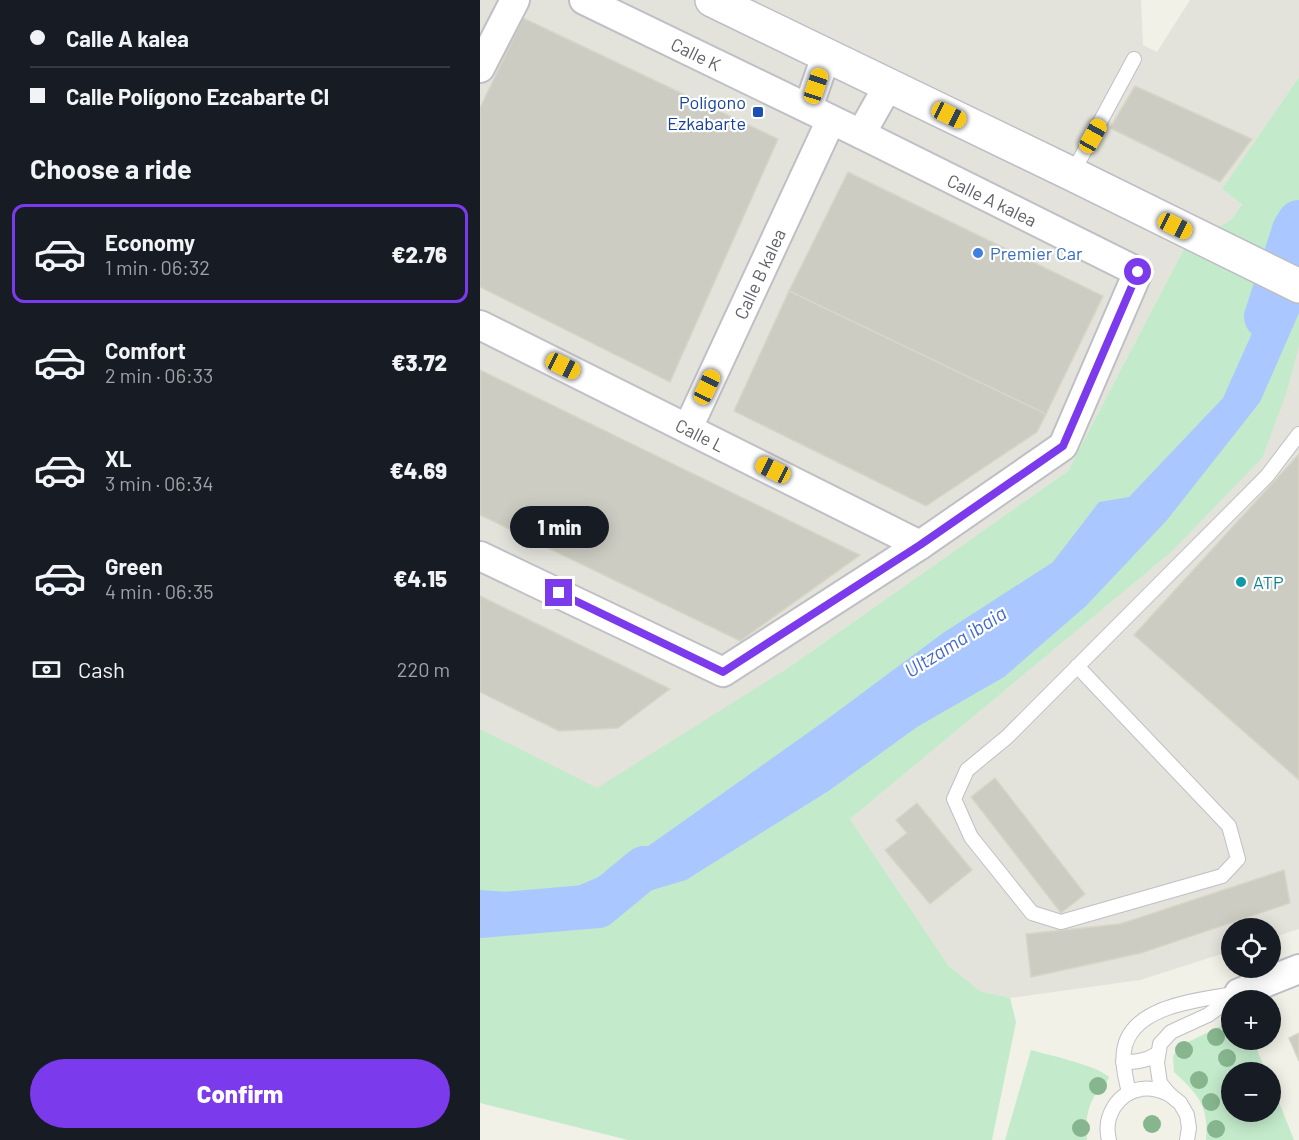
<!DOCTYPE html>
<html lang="en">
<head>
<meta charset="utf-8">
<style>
	body { margin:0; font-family:Barlow,sans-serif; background:#20242c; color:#f1f3f6; height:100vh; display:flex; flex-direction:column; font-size:22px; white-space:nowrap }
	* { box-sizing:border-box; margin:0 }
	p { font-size:20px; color:#9ea1a6 }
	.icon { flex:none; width:33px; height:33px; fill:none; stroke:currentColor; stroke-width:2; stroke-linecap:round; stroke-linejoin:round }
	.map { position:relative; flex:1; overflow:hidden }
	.details { display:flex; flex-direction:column; background:#171b24; width:480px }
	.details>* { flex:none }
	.top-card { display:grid; align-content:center; height:132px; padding:0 30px; background:#171b24 }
	.buttons { position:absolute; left:741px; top:918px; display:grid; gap:12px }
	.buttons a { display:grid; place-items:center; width:60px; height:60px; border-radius:50%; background:#171b24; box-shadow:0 3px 15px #0003; font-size:30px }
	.end { position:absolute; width:27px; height:27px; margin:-14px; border:8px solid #7c3aed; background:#fff; box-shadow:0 0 0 3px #fff }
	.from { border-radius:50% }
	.bubble { position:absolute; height:42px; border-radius:21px; background:#171b24; box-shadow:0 3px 15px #0003; font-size:20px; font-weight:800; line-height:42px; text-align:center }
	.car { position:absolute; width:18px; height:36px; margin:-18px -9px; border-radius:8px; box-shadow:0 0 4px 2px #0007; background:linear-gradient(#f5c518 24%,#345 0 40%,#f5c518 0 76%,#345 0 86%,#f5c518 0) }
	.top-card b { display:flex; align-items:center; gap:21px; height:57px; font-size:22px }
	.top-card b+b { border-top:2px solid #363941 }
	.top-card i { width:15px; height:15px; background:#f1f3f6 }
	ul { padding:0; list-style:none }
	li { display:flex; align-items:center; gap:18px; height:99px; margin:0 12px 9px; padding:0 18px; border:3px solid transparent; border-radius:12px }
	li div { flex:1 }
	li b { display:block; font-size:22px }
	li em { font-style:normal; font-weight:800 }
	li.current { border-color:#7c3aed }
	li>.icon { width:54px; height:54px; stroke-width:1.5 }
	h2 { padding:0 30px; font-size:27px; line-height:72px }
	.pay { display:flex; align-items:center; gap:15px; height:66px; padding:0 30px; font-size:22px }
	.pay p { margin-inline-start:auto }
	.action { display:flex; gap:12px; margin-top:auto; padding:12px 30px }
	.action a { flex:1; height:69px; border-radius:36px; background:#7c3aed; color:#fff; font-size:24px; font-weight:800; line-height:69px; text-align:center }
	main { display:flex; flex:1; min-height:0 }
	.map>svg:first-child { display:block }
	.industrial { fill:#e3e3dc }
	.green { fill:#c3eacb }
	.water { fill:#aac8ff }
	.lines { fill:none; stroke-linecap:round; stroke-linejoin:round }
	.river { stroke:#aac8ff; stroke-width:44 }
	.building { fill:#cdccc3; stroke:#d7d5c5; stroke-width:1.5 }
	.lane-casing { stroke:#bfbfc6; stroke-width:16 }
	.street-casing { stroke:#bfbfc6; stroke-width:32 }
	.secondary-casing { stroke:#bdbec5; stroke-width:36 }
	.lane { stroke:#fff; stroke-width:14 }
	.street { stroke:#fff; stroke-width:28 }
	.secondary { stroke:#fff; stroke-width:33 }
	.tree { fill:#87b68e }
	.route { stroke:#7c3aed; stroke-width:8 }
	.transit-dot { fill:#1a4fb4; stroke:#fff; stroke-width:2 }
	.shop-dot { fill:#3f7fe0; stroke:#fff; stroke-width:2 }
	.culture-dot { fill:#0f9aa8; stroke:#fff; stroke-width:2 }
	.labels { text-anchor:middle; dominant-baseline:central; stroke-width:4.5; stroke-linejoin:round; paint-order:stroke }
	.street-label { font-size:18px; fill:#5f6168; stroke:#fff }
	.transit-label { font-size:18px; fill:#164399; stroke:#fff; text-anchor:end }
	.shop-label { font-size:18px; fill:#366cbe; stroke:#fff; text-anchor:start }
	.culture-label { font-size:18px; fill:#0d838f; stroke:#fff; text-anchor:start }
	.water-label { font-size:20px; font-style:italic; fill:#446acb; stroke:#fff }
</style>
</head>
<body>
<main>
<section class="details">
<div class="top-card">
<b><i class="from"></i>Calle A kalea</b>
<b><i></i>Calle Polígono Ezcabarte CI</b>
</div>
<h2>Choose a ride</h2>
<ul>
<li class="current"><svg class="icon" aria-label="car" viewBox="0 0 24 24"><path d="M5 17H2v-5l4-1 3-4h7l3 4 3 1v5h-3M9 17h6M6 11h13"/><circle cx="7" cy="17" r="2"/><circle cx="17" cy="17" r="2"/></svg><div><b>Economy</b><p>1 min · 06:32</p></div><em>€2.76</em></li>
<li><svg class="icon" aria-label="car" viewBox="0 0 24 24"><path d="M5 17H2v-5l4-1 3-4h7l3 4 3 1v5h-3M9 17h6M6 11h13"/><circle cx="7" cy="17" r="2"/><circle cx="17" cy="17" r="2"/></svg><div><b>Comfort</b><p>2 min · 06:33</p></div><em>€3.72</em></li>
<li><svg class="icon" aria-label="car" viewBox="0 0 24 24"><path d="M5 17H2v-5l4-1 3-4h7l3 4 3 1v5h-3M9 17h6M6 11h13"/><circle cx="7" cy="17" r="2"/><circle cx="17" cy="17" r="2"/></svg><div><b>XL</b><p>3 min · 06:34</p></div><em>€4.69</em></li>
<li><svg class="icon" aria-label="car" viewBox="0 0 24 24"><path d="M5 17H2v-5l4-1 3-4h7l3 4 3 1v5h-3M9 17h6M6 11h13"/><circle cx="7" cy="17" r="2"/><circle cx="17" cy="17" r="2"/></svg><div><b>Green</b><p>4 min · 06:35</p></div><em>€4.15</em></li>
</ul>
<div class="pay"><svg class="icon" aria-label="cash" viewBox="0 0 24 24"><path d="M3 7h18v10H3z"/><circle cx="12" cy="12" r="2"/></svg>Cash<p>220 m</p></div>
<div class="action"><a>Confirm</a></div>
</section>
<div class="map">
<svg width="819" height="1140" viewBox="0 0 819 1140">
	<rect width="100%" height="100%" fill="#f1f1e7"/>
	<!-- industrial -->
	<g class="industrial">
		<path d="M0 0H661L663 45 677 52 710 0H819V77L742 189 762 203 751 220 706 245 588 471 308 668 117 789 0 729Z"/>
		<path d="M819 339V929L791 938 790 928H752L751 951 660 980 530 998 500 991 468 965 370 819 689 554Z"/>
	</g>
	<!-- green -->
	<g class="green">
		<path d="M819 77V346L806 394 782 458 689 554 370 819 468 965 500 991 530 998 536 1022 512 1140H148L0 1103V729L117 788 308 668 588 471 706 245 751 220 762 204 742 189Z"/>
		<path d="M751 1021 752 1040H773L786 1072H752V1112H790L791 1082 814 1140H726C729 1106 718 1094 694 1072L693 1056 700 1046Z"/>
		<path d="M551 1050C569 1055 618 1066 629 1077 627 1083 625 1084 620 1089 607 1103 605 1122 607 1140H525Z"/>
	</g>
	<!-- water -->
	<path class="water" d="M819 228V313L780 402 687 520 606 606 524 677 437 727 350 790 206 880 118 906 0 916V890L76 895 133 871 346 720 463 633 573 562 619 502 649 497 743 398Z"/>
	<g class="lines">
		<!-- river -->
		<g class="river">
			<path d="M786 317 814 230 819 222"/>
			<path d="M0 916 118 906 164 868"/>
		</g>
	</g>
	<!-- building -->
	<g class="building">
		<path d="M43 18 298 139 190 382 0 287V108Z"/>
		<path d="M655 86 772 139 740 182 630 128Z"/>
		<path d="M368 172 623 296 566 414 309 291Z"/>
		<path d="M309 291 566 414 557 432 446 506 254 411Z"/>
		<path d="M0 370 380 555 260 641 0 515Z"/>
		<path d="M819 454V780L654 635Z"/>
		<path d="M0 596 190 689 138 728 79 731 0 692Z"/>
		<path d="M515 778 605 894 581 913 491 797Z"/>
		<path d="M437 803 492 870 450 904 405 850 427 833 416 820Z"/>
		<path d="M804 870 810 903 661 953 551 977 546 934 640 924Z"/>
		<path d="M819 1033V1061L809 1038Z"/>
	</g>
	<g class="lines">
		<!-- lane casing -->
		<g class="lane-casing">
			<g id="lane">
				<path d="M592 174 654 59"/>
				<path d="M597 666 749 826 758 859 742 876 581 922 552 913 491 837 474 799 487 770 527 737 787 476 819 434"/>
				<path d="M643 1062C656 1062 666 1061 677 1054"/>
				<path d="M649 1093C646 1079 642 1065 644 1051 650 1006 718 1000 754 994"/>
				<path d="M629 1140C623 1117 637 1093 661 1089 671 1087 680 1090 689 1094"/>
				<path d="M707 1140 709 1128 707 1115 700 1103 689 1094 680 1083 677 1063 680 1044 691 1032 728 1015 759 993"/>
			</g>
		</g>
		<!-- street casing -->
		<g class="street-casing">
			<g id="street">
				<path d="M0 68 35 0"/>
				<path d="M328 108 346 56"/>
				<path d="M381 134 408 86"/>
				<path id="s1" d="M0 325 440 545"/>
				<path id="s2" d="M208 428 351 120"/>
				<path d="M0 556 243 672 440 545 583 446 658 272 381 134 104 0"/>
				<path d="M759 993 819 969"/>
			</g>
		</g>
		<!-- secondary casing -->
		<g class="secondary-casing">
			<path id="secondary" d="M232 0 592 174 819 286"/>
		</g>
		<!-- lane -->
		<use href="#lane" class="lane"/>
		<!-- street -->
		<use href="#street" class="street"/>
		<!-- secondary -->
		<use href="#secondary" class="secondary"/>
	</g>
	<!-- trees -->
	<g class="tree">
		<circle cx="736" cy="1037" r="9"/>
		<circle cx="704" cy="1050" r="9"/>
		<circle cx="747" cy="1058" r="9"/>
		<circle cx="719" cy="1080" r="9"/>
		<circle cx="618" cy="1086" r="9"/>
		<circle cx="731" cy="1102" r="9"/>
		<circle cx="672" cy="1124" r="9"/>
		<circle cx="601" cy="1128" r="9"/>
		<circle cx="736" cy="1129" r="9"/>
	</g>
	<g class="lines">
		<!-- route -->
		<path class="route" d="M79 593 243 672 440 545 583 446 658 272"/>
	</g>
	<!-- markers -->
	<rect class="transit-dot" x="272" y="106" width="12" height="12" rx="3"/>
	<circle class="shop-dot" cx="498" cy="253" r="6"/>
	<circle class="culture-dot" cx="761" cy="582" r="6"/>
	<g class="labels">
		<!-- street labels -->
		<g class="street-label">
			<text transform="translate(216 54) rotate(26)">Calle K</text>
			<text transform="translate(512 200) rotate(26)">Calle A kalea</text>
			<text stroke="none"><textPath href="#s2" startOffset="170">Calle B kalea</textPath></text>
			<text stroke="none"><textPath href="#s1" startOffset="246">Calle L</textPath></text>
		</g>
		<!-- transit labels -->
		<g class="transit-label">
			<text x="266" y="102">Polígono<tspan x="266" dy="21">Ezkabarte</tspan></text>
		</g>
		<!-- shop labels -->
		<g class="shop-label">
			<text x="510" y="253">Premier Car</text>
		</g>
		<!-- culture labels -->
		<g class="culture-label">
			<text x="773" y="582">ATP</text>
		</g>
		<!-- water labels -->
		<g class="water-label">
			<text transform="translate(475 641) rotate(-32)">Ultzama ibaia</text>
		</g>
	</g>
</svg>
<div class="buttons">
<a><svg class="icon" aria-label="locate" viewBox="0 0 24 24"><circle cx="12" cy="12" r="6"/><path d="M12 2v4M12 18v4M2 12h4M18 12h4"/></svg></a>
<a>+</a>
<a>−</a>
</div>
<i class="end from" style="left:658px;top:272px"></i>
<i class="end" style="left:79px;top:593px"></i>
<div class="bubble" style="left:30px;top:506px;width:99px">1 min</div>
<i class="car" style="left:336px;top:86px;rotate:18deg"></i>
<i class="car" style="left:469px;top:115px;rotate:116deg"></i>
<i class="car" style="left:613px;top:136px;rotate:29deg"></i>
<i class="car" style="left:695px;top:226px;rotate:116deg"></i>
<i class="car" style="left:83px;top:366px;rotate:116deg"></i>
<i class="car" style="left:227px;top:387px;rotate:25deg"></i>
<i class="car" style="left:293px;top:470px;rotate:296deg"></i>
</div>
</main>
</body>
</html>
